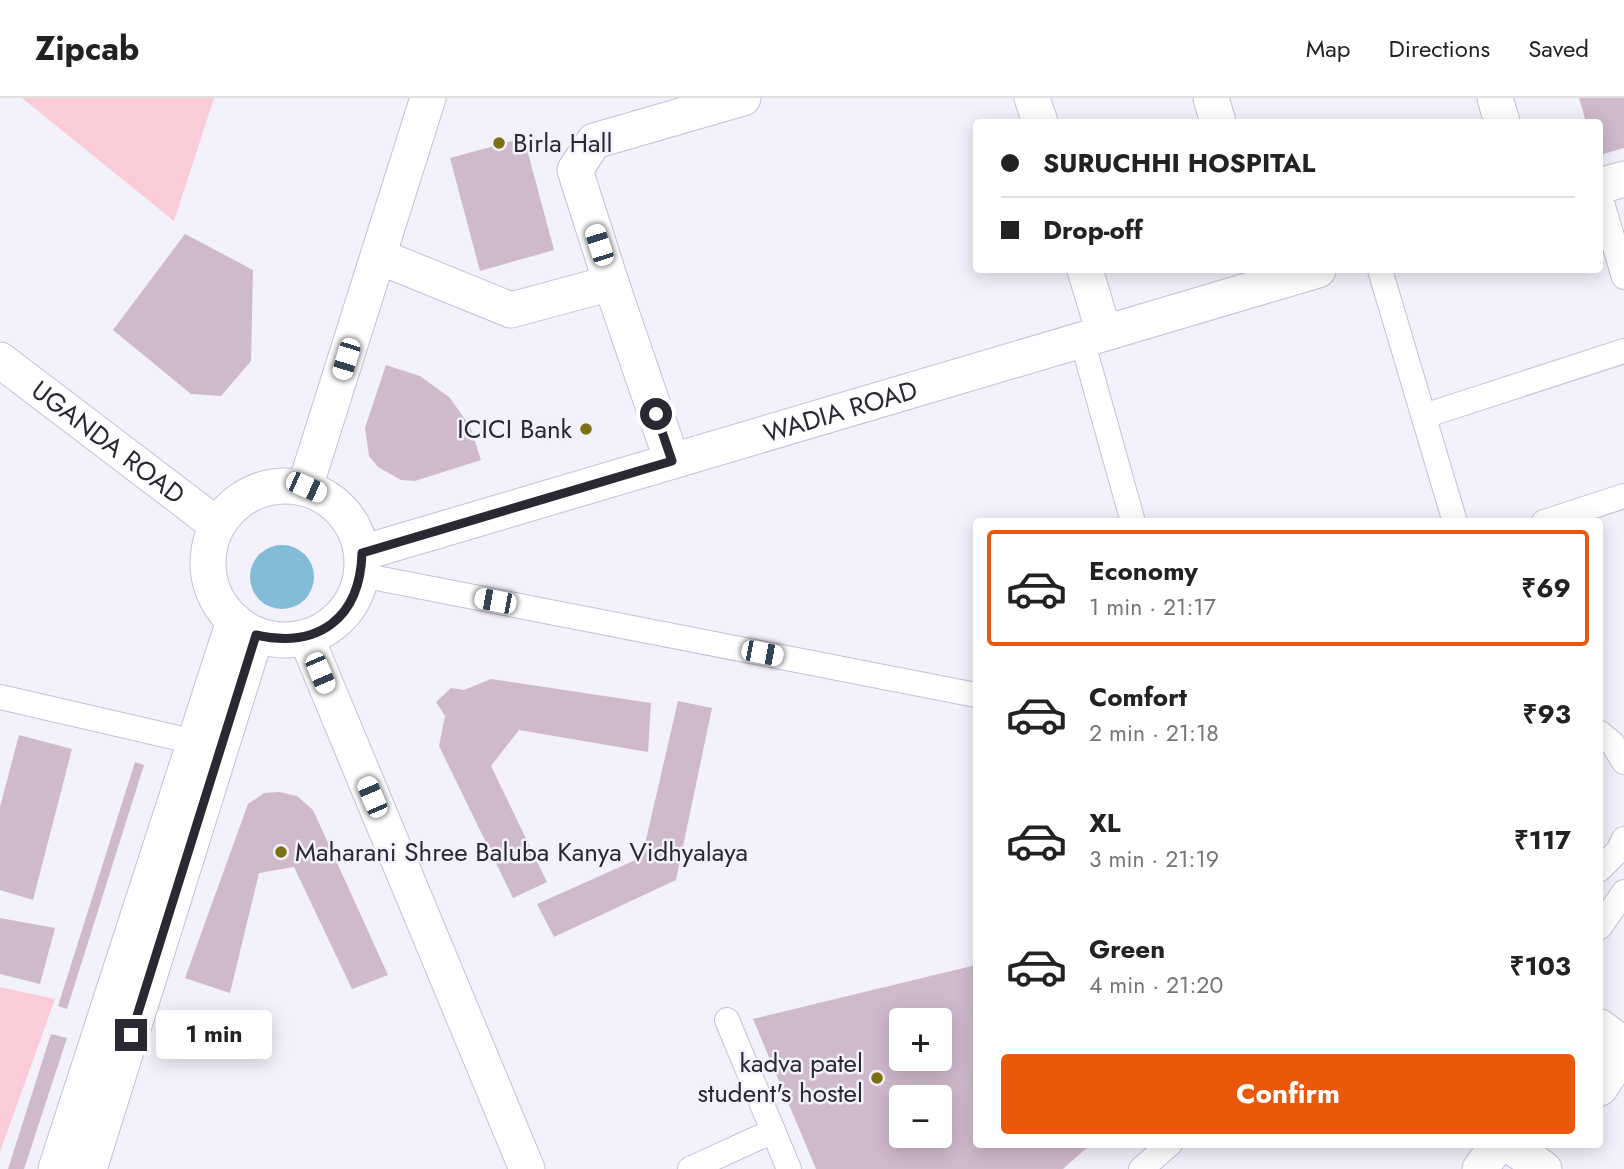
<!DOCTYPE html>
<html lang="en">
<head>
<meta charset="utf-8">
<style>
	body { margin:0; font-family:Jost,sans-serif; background:#f2f2f2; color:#222; height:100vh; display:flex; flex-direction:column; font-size:26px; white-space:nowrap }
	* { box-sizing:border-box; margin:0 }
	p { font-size:23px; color:#767676 }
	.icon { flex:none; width:38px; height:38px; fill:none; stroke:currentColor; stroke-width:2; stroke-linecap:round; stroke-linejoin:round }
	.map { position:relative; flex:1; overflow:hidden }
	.sheet { position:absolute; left:973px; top:420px; width:630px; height:630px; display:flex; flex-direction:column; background:#fff; border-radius:7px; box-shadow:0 4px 18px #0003 }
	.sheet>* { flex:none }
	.top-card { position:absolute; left:973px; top:21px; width:630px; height:154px; border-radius:7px; box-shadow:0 4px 18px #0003; display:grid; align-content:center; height:154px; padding:0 28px; background:#fff }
	.buttons { position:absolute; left:889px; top:910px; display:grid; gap:14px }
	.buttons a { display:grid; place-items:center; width:63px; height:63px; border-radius:7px; background:#fff; box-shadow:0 4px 18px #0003; font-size:35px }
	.end { position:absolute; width:32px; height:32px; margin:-16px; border:9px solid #2a2832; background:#fff; box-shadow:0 0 0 4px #fff }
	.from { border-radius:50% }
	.bubble { position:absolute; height:49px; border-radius:7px; background:#fff; box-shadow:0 4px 18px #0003; font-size:23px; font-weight:700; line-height:49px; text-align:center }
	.car { position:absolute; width:21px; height:42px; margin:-21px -10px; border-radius:9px; box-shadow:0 0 5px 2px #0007; background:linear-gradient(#fff 24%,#345 0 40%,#fff 0 76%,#345 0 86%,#fff 0) }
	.top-card b { display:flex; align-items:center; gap:24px; height:66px; font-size:26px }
	.top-card b+b { border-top:2px solid #e0e0e0 }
	.top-card i { width:18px; height:18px; background:#222 }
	ul { padding:12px 0 0; list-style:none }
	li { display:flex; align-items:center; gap:21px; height:116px; margin:0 14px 10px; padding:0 14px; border:4px solid transparent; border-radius:7px }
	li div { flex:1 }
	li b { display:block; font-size:26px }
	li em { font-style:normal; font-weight:700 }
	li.active { border-color:#ea580c }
	li>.icon { width:63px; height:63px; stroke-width:1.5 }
	.action { display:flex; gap:14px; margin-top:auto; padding:14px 28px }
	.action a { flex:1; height:80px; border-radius:7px; background:#ea580c; color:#fff; font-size:28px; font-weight:700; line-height:80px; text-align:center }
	header { display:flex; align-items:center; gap:42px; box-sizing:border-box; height:98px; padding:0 35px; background:#fff; border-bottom:2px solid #e0e0e0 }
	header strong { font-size:33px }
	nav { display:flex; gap:38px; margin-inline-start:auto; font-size:24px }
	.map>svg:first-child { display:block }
	.green { fill:#f9ccd7 }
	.water { fill:#82bcd7 }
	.building { fill:#cfbacd; fill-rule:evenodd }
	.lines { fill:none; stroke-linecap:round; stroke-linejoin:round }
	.street-casing { stroke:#c5c0d9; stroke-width:26 }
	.secondary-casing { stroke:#c5c0d9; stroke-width:37 }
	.street { stroke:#fff; stroke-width:24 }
	.secondary { stroke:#fff; stroke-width:35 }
	.route { stroke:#2a2832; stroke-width:9 }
	.poi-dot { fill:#7c7213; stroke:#f3f1fb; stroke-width:2.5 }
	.labels { text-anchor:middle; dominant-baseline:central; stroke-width:5; stroke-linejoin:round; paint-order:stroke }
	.poi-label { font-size:26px; fill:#2a2832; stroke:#f3f1fb; text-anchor:start }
	.street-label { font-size:26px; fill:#2a2832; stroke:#f3f1fb }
</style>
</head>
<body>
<header>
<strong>Zipcab</strong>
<nav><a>Map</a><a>Directions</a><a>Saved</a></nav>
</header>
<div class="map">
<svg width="1624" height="1071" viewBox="0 0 1624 1071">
	<rect width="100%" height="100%" fill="#f3f1fb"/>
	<!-- green -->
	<g class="green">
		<path d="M22 0H214L174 123Z"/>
		<path d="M0 889 55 901 0 1054Z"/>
	</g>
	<!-- water -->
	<circle class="water" cx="282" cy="479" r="32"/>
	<!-- building -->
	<g class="building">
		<path d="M1579 0H1624V50L1600 57V24H1586Z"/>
		<path d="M524 40 554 152 480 173 450 60Z"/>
		<path d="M185 136 253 172 251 263 221 298 191 296 113 232Z"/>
		<path d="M386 267 420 278 449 299 470 328 481 362 415 383 401 382 378 369 369 358 365 330Z"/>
		<path d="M491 581 651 605 648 654 519 632 491 668 547 784 513 800 439 648 445 618 436 604 451 590 464 592Z"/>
		<path d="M678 603 712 610 676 782 554 839 537 806 642 759Z"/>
		<path d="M19 637 72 651 33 802 0 792V709Z"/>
		<path d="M135 664 144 667 67 911 58 908Z"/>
		<path d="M279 694 297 698 313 712 388 877 352 891 294 769 259 775 230 895 185 880 248 706 264 695Z"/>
		<path d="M0 820 55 830 40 886 0 876Z"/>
		<path d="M976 867V1046H1091L1063 1071H816L753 921ZM901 922H940V961H901ZM901 999H940V1038H901Z"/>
		<path d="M51 936 67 940 24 1071H8Z"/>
	</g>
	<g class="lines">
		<!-- street casing -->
		<g class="street-casing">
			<g id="street">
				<path d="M1600 98 1624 179"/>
				<path d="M1380 172 1455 424"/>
				<path d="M1082 242 1133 424"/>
				<path d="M1424 318 1624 253"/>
				<path d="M1544 424 1624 398"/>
				<path d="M361 477 976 597"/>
				<path d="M0 599 195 644"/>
				<path d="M1600 635 1613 646 1624 664"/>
				<path d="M1600 771 1618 753 1624 741"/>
				<path d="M1600 829 1624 794"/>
				<path d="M727 922 789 1071"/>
				<path d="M690 1071 773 1033"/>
				<path d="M1141 1071 1170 1046"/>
			</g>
		</g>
		<!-- secondary casing -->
		<g class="secondary-casing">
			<g id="secondary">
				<path d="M1032 0 1040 24"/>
				<path d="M1211 0 1218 24"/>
				<path d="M1495 0 1502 24"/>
				<path d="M1600 88 1624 81"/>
				<path d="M378 158 511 212 611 185 672 363"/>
				<path d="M1085 172 1104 235"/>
				<path d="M615 197 575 72 594 43 743 0"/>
				<path id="s1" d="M0 262 217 427"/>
				<circle cx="285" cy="465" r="77"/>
				<path d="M305 389 428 0"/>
				<path id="s2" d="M362 455 1318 172"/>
				<path d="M306 539 527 1071"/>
				<path d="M1600 929 1624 947"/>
				<path d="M1600 990 1624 954"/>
				<path d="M1508 1046 1544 1071"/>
				<path d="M56 1071 234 523"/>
				<path d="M89 1071 256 537"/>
				<path d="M1480 1071 1498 1046"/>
			</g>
		</g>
		<!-- street -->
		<use href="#street" class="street"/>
		<!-- secondary -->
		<use href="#secondary" class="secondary"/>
	</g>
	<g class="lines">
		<!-- route -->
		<path class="route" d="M131 937 256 537C319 551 360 520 362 455L672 363 656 316"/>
	</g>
	<!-- markers -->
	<g class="poi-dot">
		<circle cx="499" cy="45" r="7"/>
		<circle cx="586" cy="331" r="7"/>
		<circle cx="281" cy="754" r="7"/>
		<circle cx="877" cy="980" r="7"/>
	</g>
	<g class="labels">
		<!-- poi labels -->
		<g class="poi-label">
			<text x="513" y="45">Birla Hall</text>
			<text x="572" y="331" text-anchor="end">ICICI Bank</text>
			<text x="295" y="754">Maharani Shree Baluba Kanya Vidhyalaya</text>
			<text x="863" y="965" text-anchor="end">kadva patel<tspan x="863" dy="30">student's hostel</tspan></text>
		</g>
		<!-- street labels -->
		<g class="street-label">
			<text stroke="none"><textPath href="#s2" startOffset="499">WADIA ROAD</textPath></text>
			<text stroke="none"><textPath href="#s1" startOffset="136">UGANDA ROAD</textPath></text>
		</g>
	</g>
</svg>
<div class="buttons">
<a>+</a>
<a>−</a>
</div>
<i class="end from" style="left:656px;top:316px"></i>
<i class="end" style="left:131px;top:937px"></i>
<div class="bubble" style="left:156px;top:912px;width:116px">1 min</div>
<i class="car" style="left:599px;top:147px;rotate:342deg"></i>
<i class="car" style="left:346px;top:261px;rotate:197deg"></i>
<i class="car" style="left:306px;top:389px;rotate:114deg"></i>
<i class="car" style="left:495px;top:503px;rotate:281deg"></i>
<i class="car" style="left:762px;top:555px;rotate:101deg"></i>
<i class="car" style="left:320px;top:575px;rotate:157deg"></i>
<i class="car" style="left:372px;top:699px;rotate:337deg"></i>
<div class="top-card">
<b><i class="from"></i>SURUCHHI HOSPITAL</b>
<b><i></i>Drop-off</b>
</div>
<section class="sheet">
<ul>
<li class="active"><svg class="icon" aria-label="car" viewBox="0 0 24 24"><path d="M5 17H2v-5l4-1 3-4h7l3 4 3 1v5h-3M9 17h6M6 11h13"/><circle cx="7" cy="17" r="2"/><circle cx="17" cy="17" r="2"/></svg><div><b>Economy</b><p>1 min · 21:17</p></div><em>₹69</em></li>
<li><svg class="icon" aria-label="car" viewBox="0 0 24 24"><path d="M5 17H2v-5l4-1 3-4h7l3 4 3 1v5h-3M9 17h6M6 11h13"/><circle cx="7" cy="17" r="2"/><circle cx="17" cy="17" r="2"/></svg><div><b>Comfort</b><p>2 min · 21:18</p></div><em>₹93</em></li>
<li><svg class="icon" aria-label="car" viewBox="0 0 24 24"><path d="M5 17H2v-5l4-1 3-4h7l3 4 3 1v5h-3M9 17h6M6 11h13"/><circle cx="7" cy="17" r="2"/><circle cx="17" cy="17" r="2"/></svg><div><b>XL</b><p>3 min · 21:19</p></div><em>₹117</em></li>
<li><svg class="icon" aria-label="car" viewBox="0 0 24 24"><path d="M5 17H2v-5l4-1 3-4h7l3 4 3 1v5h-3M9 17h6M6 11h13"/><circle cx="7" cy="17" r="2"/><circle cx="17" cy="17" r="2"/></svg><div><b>Green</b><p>4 min · 21:20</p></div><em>₹103</em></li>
</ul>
<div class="action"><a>Confirm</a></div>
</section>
</div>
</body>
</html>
